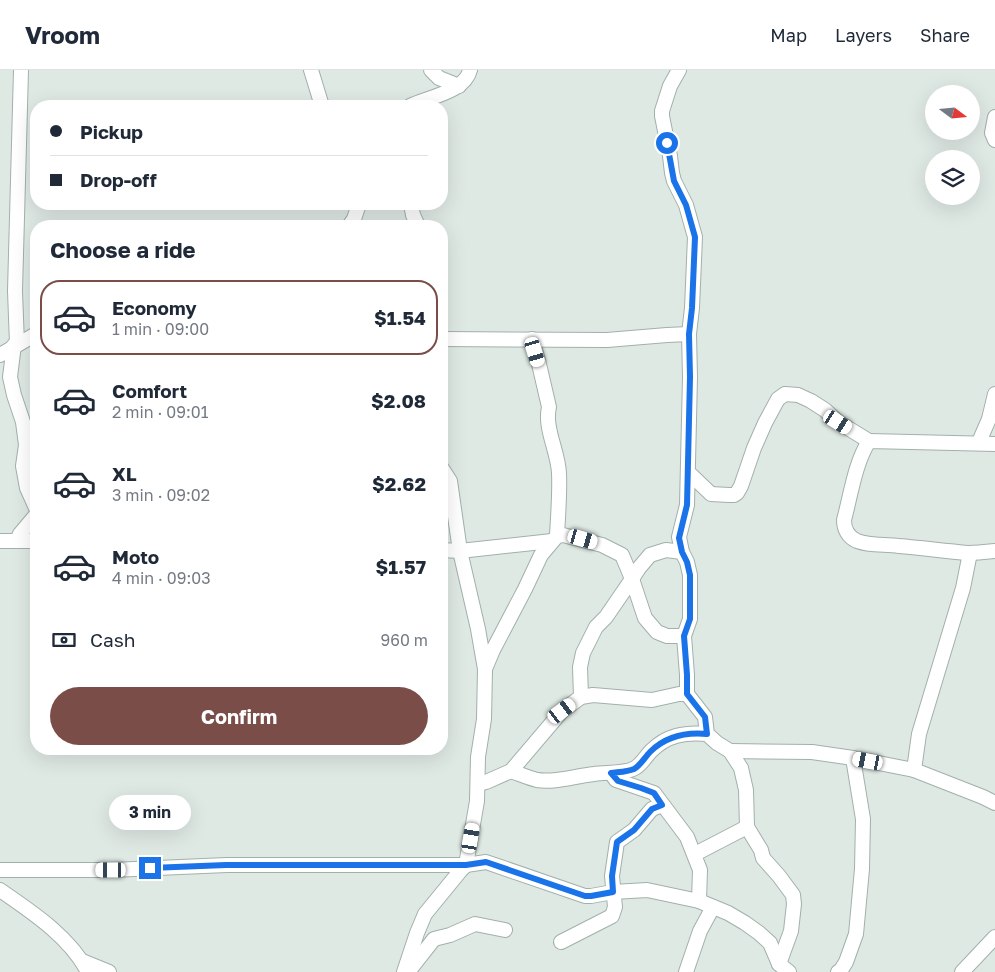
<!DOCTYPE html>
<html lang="en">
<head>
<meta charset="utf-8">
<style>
	body { margin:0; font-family:"Golos Text",sans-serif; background:#f6f6f7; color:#1f2937; height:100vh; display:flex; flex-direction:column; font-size:19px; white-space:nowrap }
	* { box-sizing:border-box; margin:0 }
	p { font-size:16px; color:#747a83 }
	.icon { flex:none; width:28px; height:28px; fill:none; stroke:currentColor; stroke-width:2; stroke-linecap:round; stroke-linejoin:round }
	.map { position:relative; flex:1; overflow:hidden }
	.details { position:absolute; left:30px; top:150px; width:418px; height:535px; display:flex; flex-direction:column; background:#fff; border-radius:20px; box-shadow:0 5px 20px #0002 }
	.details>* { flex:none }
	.banner { position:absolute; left:30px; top:30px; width:418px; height:110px; border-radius:20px; box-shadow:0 5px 20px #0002; display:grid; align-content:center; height:110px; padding:0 20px; background:#fff }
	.needle { width:32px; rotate:106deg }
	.controls { position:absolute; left:925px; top:15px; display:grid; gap:10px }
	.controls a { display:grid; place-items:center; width:55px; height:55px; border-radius:50%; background:#fff; box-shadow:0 5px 20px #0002; font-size:25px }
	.end { position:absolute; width:22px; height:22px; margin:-11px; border:6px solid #1a73e8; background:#fff; box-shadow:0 0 0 2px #fff }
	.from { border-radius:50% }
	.bubble { position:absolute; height:35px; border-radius:18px; background:#fff; box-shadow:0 5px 20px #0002; font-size:16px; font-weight:700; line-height:35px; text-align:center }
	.car { position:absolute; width:15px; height:30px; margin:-15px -8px; border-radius:6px; box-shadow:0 0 4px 1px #0007; background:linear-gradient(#fff 24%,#345 0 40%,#fff 0 76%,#345 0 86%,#fff 0) }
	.banner b { display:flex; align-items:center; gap:18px; height:48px; font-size:19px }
	.banner b+b { border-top:1px solid #e0e1e3 }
	.banner i { width:12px; height:12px; background:#1f2937 }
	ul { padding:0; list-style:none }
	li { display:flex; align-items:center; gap:15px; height:75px; margin:0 10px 8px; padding:0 10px; border:2px solid transparent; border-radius:20px }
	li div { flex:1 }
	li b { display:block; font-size:19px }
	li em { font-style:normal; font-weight:700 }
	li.active { border-color:#7a4d48 }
	li>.icon { width:45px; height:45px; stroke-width:1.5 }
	h2 { padding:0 20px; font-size:22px; line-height:60px }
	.pay { display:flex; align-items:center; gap:12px; height:55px; padding:0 20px; font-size:19px }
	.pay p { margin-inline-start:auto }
	.cta { display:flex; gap:10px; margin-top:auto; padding:10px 20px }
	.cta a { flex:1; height:58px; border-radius:30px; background:#7a4d48; color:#fff; font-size:20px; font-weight:700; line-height:58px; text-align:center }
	header { display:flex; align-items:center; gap:30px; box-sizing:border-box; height:70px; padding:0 25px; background:#fff; border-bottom:1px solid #e0e1e3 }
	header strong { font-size:24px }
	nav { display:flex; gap:28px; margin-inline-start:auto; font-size:18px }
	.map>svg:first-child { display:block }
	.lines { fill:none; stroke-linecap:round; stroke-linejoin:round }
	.minor-casing { stroke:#a2b0ab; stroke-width:16 }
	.minor { stroke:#fff; stroke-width:14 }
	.route { stroke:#1a73e8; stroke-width:6 }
</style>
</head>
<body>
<header>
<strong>Vroom</strong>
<nav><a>Map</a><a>Layers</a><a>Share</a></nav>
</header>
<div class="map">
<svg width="995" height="902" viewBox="0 0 995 902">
	<rect width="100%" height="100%" fill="#dfe9e4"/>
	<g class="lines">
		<!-- minor casing -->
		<g class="minor-casing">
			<g id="minor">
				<path d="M311 0 322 36"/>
				<path d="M431 0 439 8 459 16"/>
				<path d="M679 0 670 16 662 41V46L670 86 672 103 674 111 686 135 695 167 692 238 689 264 690 307 687 435 679 467 682 482 687 492 690 505V549L684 566 687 605V624L705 647 707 664 717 673 730 681 741 698 746 720 747 757 761 780 763 788 779 806 793 825 794 834 791 861 779 894 789 902"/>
				<path d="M410 36C428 27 465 22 470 0"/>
				<path d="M995 47 992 63 995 70"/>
				<path d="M411 134 413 145 418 156"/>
				<path d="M349 156 354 149 359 134"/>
				<path d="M441 269 607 270 667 265 689 264"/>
				<path d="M532 269 539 294 549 337C544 358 558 381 559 403 560 423 558 445 557 466"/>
				<path d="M17 274 15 221 21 0"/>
				<path d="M14 275 10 307 14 325 23 352 26 375 23 396 27 418 36 438"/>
				<path d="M0 285 36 264"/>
				<path d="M979 372 989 349 995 324"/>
				<path d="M995 374 869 371C855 393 851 424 844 450 844 459 848 467 857 471 870 476 885 474 899 476 922 478 945 481 968 483 977 483 986 482 995 481"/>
				<path d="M441 397 450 411 460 481 478 559 485 599"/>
				<path d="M688 402 711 424 729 425H734L737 423 741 416 754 378 765 353 778 329 785 324 798 325 811 331 825 340 838 352 869 371"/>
				<path d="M0 471H36"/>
				<path d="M17 471 20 464 36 445"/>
				<path d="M441 480 460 481 552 471"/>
				<path d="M581 627 580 597 583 583 596 557 606 547 632 509 639 498 650 485 666 480 682 482"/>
				<path d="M730 681 812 682 853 688 914 700 983 727 995 733"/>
				<path d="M914 700 919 664 963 518 970 483"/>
				<path d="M511 701C520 704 528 708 537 710 555 713 575 706 594 704 606 702 625 704 635 698 642 694 646 686 651 681 667 665 685 662 707 664"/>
				<path d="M611 703 616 710 654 723 687 767 700 800 699 831"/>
				<path d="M478 714 486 712 511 701 562 641 581 627 593 625 652 630 679 624H687"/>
				<path d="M695 784 747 757"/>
				<path d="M0 800H111L227 795H466L486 792 585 826H591L613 822 647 820 699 831 728 843 745 853 759 863 770 873 779 894"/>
				<path d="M0 820C32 842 70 867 88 902"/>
				<path d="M561 872 612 846 615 837 612 806 617 772 634 760 652 739 662 735"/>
				<path d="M82 891 109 902"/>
				<path d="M404 902 417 863 425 844 461 800 466 795 477 731 478 687 484 649 485 599 493 580 525 519 541 485 557 466 563 465 602 475 622 485 632 509 645 548 657 562 667 566H684"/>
				<path d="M408 902 434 869 450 865 475 854 505 860"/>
				<path d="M686 902 700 861 713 837"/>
				<path d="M838 902 841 900 846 892 856 864 862 799 863 749 853 688"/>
				<path d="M962 902 995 867"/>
			</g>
		</g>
		<!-- minor -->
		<use href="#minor" class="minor"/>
	</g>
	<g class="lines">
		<!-- route -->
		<path class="route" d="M150 798 226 795H466L486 792 585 826H591L613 822 612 806 617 772 634 760 652 739 662 735 654 723 641 718 618 711 611 703C618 702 627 702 634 699 640 696 645 687 650 682 666 666 685 662 707 664L705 647 687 624V605L684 566 690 549V505L687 492 682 482 679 468 687 435 690 307 689 264 692 238 695 167 686 135 674 111 667 73"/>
	</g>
</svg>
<div class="controls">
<a><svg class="needle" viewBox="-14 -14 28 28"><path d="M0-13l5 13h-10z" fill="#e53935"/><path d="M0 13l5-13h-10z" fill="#747a83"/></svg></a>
<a><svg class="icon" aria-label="layers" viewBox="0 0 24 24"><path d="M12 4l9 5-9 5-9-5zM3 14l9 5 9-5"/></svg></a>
</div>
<i class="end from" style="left:667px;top:73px"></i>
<i class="end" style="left:150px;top:798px"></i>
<div class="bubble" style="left:109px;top:725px;width:82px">3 min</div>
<i class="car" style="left:535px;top:282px;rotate:163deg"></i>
<i class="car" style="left:838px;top:352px;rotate:122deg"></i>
<i class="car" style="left:583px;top:469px;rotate:106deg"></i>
<i class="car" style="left:562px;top:641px;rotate:53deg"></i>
<i class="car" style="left:868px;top:691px;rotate:281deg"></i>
<i class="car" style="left:471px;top:768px;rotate:10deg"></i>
<i class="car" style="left:111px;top:800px;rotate:270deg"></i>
<div class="banner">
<b><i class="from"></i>Pickup</b>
<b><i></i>Drop-off</b>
</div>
<section class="details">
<h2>Choose a ride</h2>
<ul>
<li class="active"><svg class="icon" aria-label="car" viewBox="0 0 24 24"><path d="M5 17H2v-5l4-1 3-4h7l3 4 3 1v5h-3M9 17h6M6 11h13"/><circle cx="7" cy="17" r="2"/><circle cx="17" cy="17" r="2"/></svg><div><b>Economy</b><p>1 min · 09:00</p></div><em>$1.54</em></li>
<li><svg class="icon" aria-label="car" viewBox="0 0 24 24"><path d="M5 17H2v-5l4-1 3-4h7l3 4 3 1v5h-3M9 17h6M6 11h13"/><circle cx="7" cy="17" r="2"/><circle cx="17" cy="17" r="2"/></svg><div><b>Comfort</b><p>2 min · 09:01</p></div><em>$2.08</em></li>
<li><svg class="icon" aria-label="car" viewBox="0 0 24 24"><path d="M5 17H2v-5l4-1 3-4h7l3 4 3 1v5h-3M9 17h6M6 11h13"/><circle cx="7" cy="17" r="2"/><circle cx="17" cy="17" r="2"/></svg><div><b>XL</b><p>3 min · 09:02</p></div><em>$2.62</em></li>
<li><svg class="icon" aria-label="car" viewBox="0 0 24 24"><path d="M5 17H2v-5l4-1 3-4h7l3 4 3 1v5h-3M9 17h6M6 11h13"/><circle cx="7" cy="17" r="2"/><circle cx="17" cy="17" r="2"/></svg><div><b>Moto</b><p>4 min · 09:03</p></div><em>$1.57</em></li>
</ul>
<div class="pay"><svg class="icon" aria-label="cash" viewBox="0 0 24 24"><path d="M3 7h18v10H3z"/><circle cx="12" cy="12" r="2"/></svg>Cash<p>960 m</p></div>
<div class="cta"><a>Confirm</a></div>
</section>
</div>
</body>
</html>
